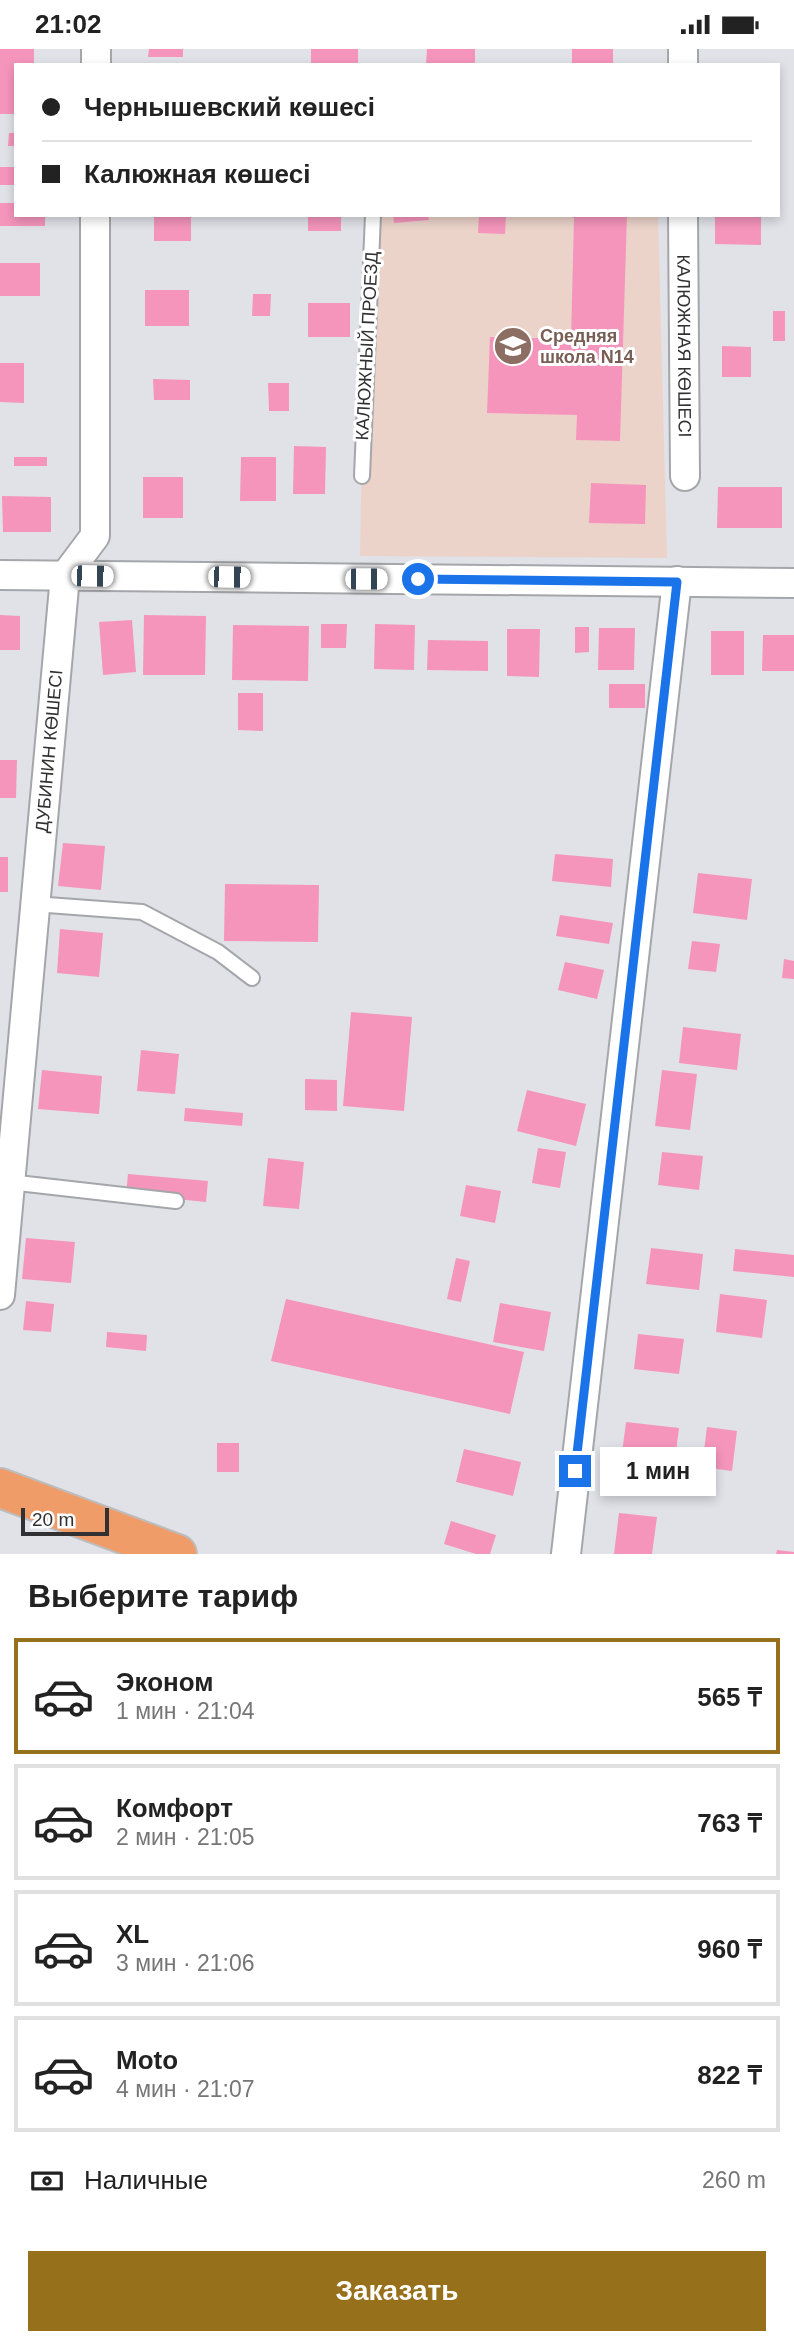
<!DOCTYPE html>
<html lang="ru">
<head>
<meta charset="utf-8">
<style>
	body { margin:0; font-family:Arial,sans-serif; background:#f2f2f2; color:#222; height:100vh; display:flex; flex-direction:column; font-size:26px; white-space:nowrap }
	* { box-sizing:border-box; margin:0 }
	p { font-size:23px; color:#767676 }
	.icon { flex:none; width:38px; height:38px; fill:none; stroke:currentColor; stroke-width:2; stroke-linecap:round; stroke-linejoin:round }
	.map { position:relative; height:1505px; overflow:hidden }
	.drawer { display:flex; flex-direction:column; background:#fff; flex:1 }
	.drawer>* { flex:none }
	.guide { position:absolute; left:14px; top:14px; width:766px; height:154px; border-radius:0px; box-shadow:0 4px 10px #0003; display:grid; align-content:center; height:154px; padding:0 28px; background:#fff }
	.scale { position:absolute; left:21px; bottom:18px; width:88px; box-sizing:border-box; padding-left:7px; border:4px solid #313133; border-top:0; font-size:19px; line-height:24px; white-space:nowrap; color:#313133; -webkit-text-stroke:5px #fff; paint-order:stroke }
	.end { position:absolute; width:32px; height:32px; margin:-16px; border:9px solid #1a73e8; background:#fff; box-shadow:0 0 0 4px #fff }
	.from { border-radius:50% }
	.bubble { position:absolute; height:49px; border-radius:0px; background:#fff; box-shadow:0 4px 10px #0003; font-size:23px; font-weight:800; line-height:49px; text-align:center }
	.car { position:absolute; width:21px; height:42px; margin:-21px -10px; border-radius:9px; box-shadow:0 0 5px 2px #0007; background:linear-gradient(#fff 24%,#345 0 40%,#fff 0 76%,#345 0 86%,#fff 0) }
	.guide b { display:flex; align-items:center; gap:24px; height:66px; font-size:26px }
	.guide b+b { border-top:2px solid #e0e0e0 }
	.guide i { width:18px; height:18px; background:#222 }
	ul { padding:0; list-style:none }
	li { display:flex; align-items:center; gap:21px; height:116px; margin:0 14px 10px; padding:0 14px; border:4px solid #e0e0e0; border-radius:0px }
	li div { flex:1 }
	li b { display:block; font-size:26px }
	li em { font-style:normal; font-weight:800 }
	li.active { border-color:#97701b }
	li>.icon { width:63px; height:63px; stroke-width:1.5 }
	h2 { padding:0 28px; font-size:32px; line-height:84px }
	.pay { display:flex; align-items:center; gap:18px; height:77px; padding:0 28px; font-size:26px }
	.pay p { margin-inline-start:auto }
	.action { display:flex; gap:14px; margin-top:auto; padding:14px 28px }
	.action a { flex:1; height:80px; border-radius:0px; background:#97701b; color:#fff; font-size:28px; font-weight:800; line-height:80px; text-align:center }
	.status { display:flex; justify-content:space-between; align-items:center; height:49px; padding:0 35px; background:#fff; direction:ltr }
	.status svg { height:19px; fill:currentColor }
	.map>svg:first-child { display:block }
	.education { fill:#ebd3c9 }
	.building { fill:#f595bc }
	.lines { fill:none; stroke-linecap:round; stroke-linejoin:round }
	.service-casing { stroke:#a4a6aa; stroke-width:18 }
	.minor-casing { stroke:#a4a6aa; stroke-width:32 }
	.trunk-casing { stroke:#bdbdbe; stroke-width:42 }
	.service { stroke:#fff; stroke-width:14 }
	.minor { stroke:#fff; stroke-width:28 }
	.trunk { stroke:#f09c68; stroke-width:38 }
	.route { stroke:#1a73e8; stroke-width:9 }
	.labels { text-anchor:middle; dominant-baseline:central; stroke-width:6; stroke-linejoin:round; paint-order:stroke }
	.education-label { font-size:18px; font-weight:bold; fill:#785e54; stroke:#fff; text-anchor:start }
	.street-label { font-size:18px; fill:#313133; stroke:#fff }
</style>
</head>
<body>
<div class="status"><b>21:02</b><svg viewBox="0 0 49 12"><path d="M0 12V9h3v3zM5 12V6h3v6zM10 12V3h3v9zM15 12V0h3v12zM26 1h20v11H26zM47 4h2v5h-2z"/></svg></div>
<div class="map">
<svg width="794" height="1505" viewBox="0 0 794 1505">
	<rect width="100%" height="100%" fill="#e0e2e7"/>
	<!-- education -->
	<path class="education" d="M366 166H658L667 509 360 507Z"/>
	<!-- building -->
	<g class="building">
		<path d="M0 0H34V16H16V65H0Z"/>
		<path d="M149 0H183V8H148Z"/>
		<rect x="311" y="0" width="47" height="16"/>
		<path d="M427 0H475V16H426Z"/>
		<rect x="572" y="0" width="41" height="16"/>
		<path d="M9 84H16V97H8Z"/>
		<rect x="0" y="118" width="16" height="18"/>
		<path d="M0 154H16V166H45V177H0Z"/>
		<rect x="154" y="166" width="37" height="26"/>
		<rect x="308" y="166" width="33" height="16"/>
		<path d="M393 166H428L429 171 394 174Z"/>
		<path d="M479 166H506L505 185 478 184Z"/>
		<path d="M565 166H627L620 392 576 391 577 366 487 364 490 288 571 290 574 169Z"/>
		<path d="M715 166H761V196L715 195Z"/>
		<rect x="0" y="214" width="40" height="33"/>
		<rect x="145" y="241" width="44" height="36"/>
		<path d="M253 245H271L270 267H252Z"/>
		<rect x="308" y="254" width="42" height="34"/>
		<rect x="773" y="262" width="12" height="30"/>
		<path d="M722 297 751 298V328H722Z"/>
		<path d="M0 314H24V354L0 353Z"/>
		<path d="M153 330 190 331V351H154Z"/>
		<path d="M268 334H289V362H269Z"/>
		<path d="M294 397 326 398 325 445H293Z"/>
		<rect x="14" y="408" width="33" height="9"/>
		<path d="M241 408H276V452H240Z"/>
		<rect x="143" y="428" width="40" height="41"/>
		<path d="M591 434 646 436 645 475 589 474Z"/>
		<path d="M718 438H782V479H717Z"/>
		<path d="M2 447 51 448V483H3Z"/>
		<path d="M0 566 20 567V601H0Z"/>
		<path d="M144 566 206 567 205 626H143Z"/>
		<path d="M132 571 136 623 103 626 99 573Z"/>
		<path d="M321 575H347L346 599H321Z"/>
		<path d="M375 575 415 576 414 621 374 620Z"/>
		<path d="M233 576 309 577 308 632 232 631Z"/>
		<path d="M575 578H589V603L575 604Z"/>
		<path d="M599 579H635L634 621H598Z"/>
		<path d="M507 580H540L539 628 507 627Z"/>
		<rect x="711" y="582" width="33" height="44"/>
		<path d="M763 586H794V622H762Z"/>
		<path d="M428 591 488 592V622L427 621Z"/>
		<rect x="609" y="635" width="36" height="24"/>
		<path d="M238 644H263V682L238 681Z"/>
		<path d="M0 711H17L16 749H0Z"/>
		<path d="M63 794 105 797 101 841 58 837Z"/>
		<path d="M555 805 613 810 611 838 552 832Z"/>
		<rect x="0" y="808" width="8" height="35"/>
		<path d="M698 824 752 830 747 871 693 864Z"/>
		<path d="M225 835 319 836 318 893 224 892Z"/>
		<path d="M560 866 613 874 609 895 556 887Z"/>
		<path d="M60 880 103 884 99 928 57 924Z"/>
		<path d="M692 892 720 895 716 923 688 920Z"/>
		<path d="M784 910 794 912V930L782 929Z"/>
		<path d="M565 913 604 921 597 950 558 941Z"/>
		<path d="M351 963 412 968 404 1062 343 1057Z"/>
		<path d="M683 978 741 985 737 1021 679 1014Z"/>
		<path d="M141 1001 179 1005 175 1045 137 1042Z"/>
		<path d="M42 1021 102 1027 99 1065 38 1060Z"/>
		<path d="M662 1021 697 1025 690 1081 655 1077Z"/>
		<path d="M305 1030 337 1031V1062L305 1061Z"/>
		<path d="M527 1041 586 1055 576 1097 517 1082Z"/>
		<path d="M185 1059 243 1064 242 1077 184 1072Z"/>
		<path d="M538 1099 566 1103 560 1139 532 1134Z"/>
		<path d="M662 1103 703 1107 699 1141 658 1136Z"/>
		<path d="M268 1109 304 1113 299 1160 263 1157Z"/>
		<path d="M128 1125 208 1132 206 1153 126 1145Z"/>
		<path d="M466 1136 501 1142 495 1174 460 1167Z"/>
		<path d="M26 1189 75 1193 71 1234 22 1230Z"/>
		<path d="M651 1199 703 1205 699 1241 646 1235Z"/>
		<path d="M735 1200 794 1206V1228L733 1222Z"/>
		<path d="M456 1209 470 1212 461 1253 447 1250Z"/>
		<path d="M720 1245 767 1251 762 1289 716 1283Z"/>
		<path d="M286 1250 524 1303 510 1365 271 1312Z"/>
		<path d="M26 1252 54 1255 51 1283 23 1281Z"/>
		<path d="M500 1254 551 1263 544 1302 493 1293Z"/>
		<path d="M107 1283 147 1286 146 1302 106 1298Z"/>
		<path d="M638 1285 684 1290 679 1325 634 1320Z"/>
		<path d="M626 1373 679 1379 673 1426 620 1420Z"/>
		<path d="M707 1378 737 1382 732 1422 702 1418Z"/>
		<rect x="217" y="1394" width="22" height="29"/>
		<path d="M464 1400 521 1413 513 1447 456 1433Z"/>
		<path d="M619 1464 657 1468 652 1505H614Z"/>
		<path d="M451 1472 496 1486 490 1505H476L444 1495Z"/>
		<path d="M777 1501 794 1503V1505H776Z"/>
	</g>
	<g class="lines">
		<!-- service casing -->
		<g class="service-casing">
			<g id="service">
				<path d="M362 427 373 166"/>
				<path d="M34 855 142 863 218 903 252 929"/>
				<path d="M9 1133 176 1152"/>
			</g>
		</g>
		<!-- minor casing -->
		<g class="minor-casing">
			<g id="minor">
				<path d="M96 16V0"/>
				<path d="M683 16V0"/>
				<path id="s1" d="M683 166 685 427"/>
				<path d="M0 526 794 534"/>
				<path id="s2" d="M0 1246 65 527 95 487V166"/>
				<path d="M566 1505 677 532"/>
			</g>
		</g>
		<!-- trunk casing -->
		<g class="trunk-casing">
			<path id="trunk" d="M0 1439 177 1505"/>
		</g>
		<!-- service -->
		<use href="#service" class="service"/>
		<!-- minor -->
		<use href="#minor" class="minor"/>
		<!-- trunk -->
		<use href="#trunk" class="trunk"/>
	</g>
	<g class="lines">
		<!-- route -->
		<path class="route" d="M418 530 677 533 575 1422"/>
	</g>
	<!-- icons -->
	<defs>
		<g id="school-disc" transform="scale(2.0125)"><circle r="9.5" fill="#8d6e63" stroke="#fff"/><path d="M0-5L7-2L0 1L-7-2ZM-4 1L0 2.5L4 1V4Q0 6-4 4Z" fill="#fff"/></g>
	</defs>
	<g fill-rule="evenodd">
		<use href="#school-disc" x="513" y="297"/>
	</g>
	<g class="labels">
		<!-- education labels -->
		<g class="education-label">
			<text x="540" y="287">Средняя<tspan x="540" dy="21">школа N14</tspan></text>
		</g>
		<!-- street labels -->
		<g class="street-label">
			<text transform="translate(367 297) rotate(-87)">КАЛЮЖНЫЙ ПРОЕЗД</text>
			<text stroke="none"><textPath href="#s1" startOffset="131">КАЛЮЖНАЯ КӨШЕСІ</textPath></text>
			<text stroke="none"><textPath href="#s2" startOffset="546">ДУБИНИН КӨШЕСІ</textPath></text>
		</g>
	</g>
</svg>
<div class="scale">20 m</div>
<i class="end from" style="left:418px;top:530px"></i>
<i class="end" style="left:575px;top:1422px"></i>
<div class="bubble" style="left:600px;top:1398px;width:116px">1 мин</div>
<i class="car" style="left:92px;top:527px;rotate:91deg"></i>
<i class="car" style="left:229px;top:528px;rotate:91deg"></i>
<i class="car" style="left:366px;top:530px;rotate:90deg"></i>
<div class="guide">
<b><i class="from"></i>Чернышевский көшесі</b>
<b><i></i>Калюжная көшесі</b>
</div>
</div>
<section class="drawer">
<h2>Выберите тариф</h2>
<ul>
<li class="active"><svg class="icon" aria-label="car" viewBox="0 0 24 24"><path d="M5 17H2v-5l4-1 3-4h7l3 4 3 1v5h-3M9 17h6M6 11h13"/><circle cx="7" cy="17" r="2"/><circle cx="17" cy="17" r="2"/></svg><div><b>Эконом</b><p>1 мин · 21:04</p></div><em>565 ₸</em></li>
<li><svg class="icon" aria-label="car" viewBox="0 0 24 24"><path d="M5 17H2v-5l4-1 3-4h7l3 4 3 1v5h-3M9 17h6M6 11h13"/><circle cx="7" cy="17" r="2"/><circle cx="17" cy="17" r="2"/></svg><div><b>Комфорт</b><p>2 мин · 21:05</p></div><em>763 ₸</em></li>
<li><svg class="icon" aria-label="car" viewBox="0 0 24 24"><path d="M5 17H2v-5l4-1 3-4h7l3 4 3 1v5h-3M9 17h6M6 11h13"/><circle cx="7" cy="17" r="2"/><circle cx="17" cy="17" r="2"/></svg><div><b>XL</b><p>3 мин · 21:06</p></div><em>960 ₸</em></li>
<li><svg class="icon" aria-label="car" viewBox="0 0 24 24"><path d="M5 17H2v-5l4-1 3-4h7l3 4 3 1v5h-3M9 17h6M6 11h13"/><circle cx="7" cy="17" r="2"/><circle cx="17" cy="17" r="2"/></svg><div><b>Moto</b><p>4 мин · 21:07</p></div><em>822 ₸</em></li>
</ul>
<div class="pay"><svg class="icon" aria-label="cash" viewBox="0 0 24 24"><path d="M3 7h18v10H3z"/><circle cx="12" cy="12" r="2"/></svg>Наличные<p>260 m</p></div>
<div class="action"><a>Заказать</a></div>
</section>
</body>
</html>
